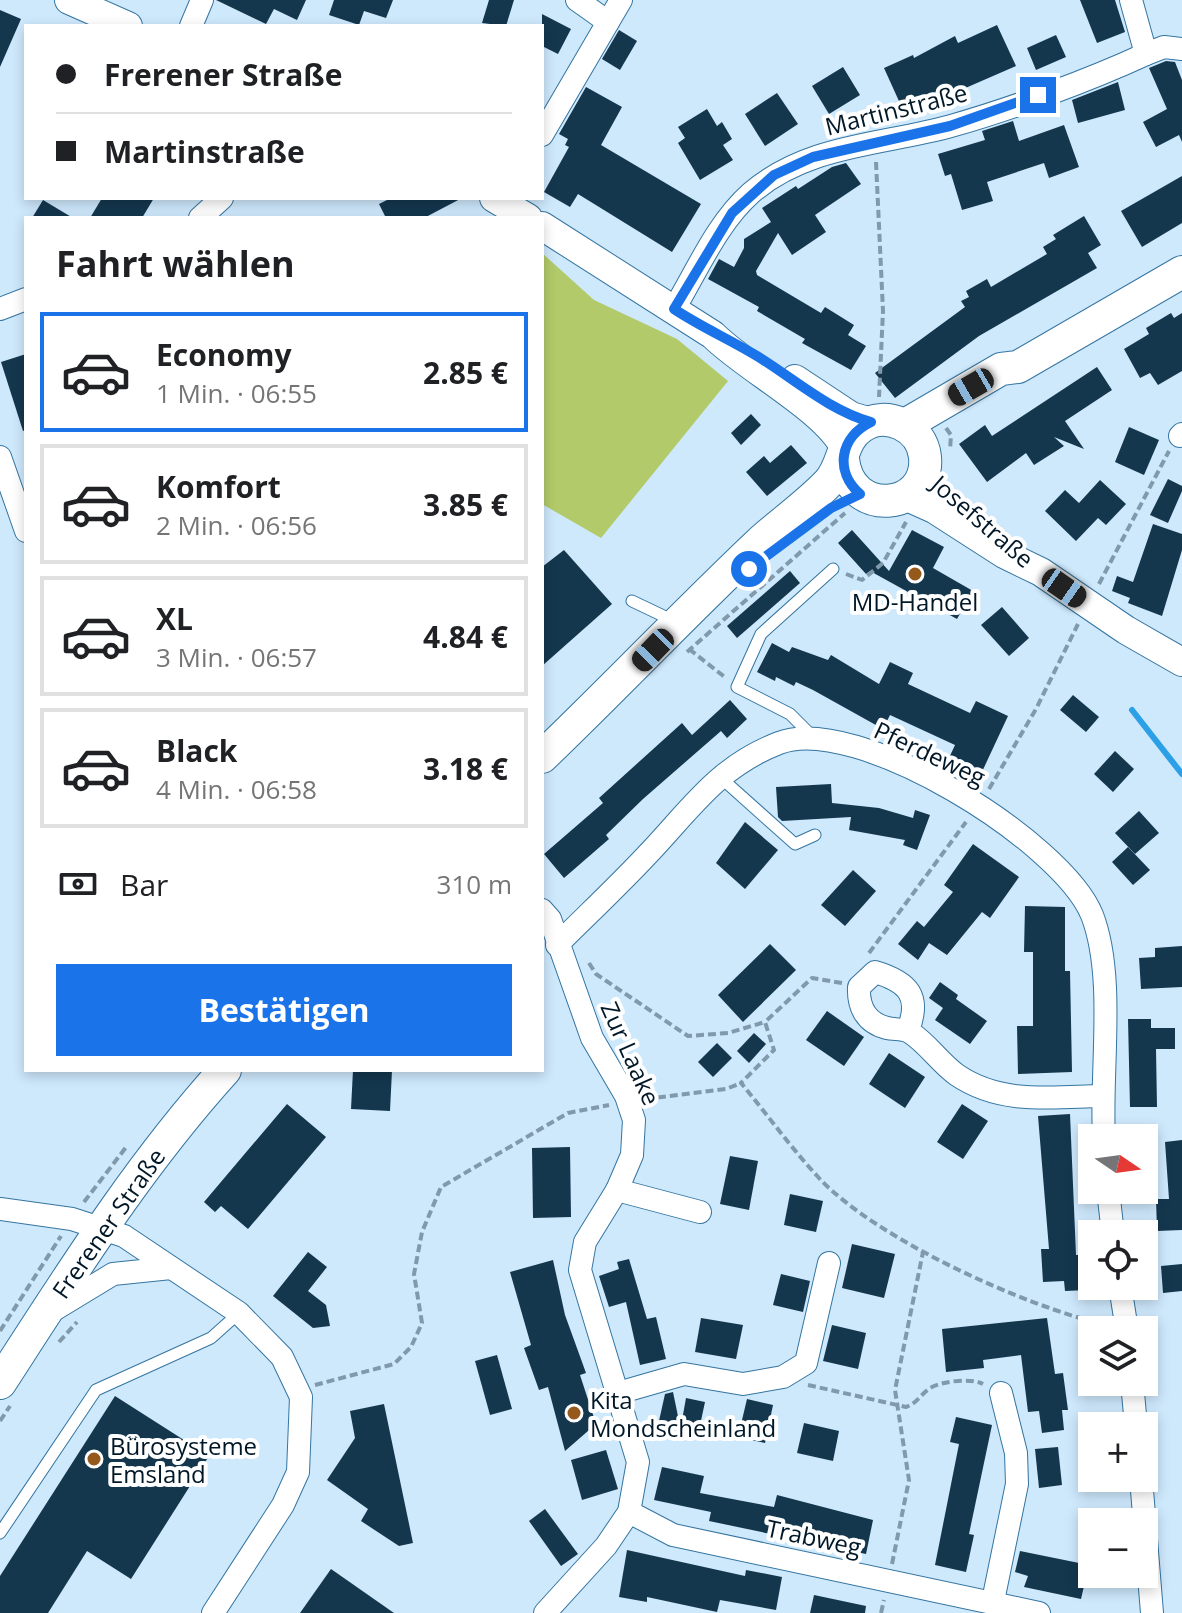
<!DOCTYPE html>
<html lang="de">
<head>
<meta charset="utf-8">
<style>
	body { margin:0; font-family:"Open Sans",sans-serif; background:#f2f2f2; color:#202124; height:100vh; display:flex; flex-direction:column; font-size:30px; white-space:nowrap }
	* { box-sizing:border-box; margin:0 }
	p { font-size:26px; color:#757577 }
	.icon { flex:none; width:44px; height:44px; fill:none; stroke:currentColor; stroke-width:2; stroke-linecap:round; stroke-linejoin:round }
	.map { position:relative; flex:1; overflow:hidden }
	.details { position:absolute; left:24px; top:216px; width:520px; height:856px; display:flex; flex-direction:column; background:#fff; border-radius:0px; box-shadow:0 4px 12px #0003 }
	.details>* { flex:none }
	.banner { position:absolute; left:24px; top:24px; width:520px; height:176px; border-radius:0px; box-shadow:0 4px 12px #0003; display:grid; align-content:center; height:176px; padding:0 32px; background:#fff }
	.needle { width:52px; rotate:103deg }
	.tools { position:absolute; left:1078px; top:1124px; display:grid; gap:16px }
	.tools a { display:grid; place-items:center; width:80px; height:80px; border-radius:0px; background:#fff; box-shadow:0 4px 12px #0003; font-size:40px }
	.end { position:absolute; width:36px; height:36px; margin:-18px; border:10px solid #1a73e8; background:#fff; box-shadow:0 0 0 4px #fff }
	.from { border-radius:50% }
	.car { position:absolute; width:24px; height:48px; margin:-24px -12px; border-radius:10px; box-shadow:0 0 6px 2px #0007; background:linear-gradient(#222 24%,#8ab4d8 0 40%,#222 0 76%,#8ab4d8 0 86%,#222 0) }
	.banner b { display:flex; align-items:center; gap:28px; height:76px; font-size:30px }
	.banner b+b { border-top:2px solid #e0e0e0 }
	.banner i { width:20px; height:20px; background:#202124 }
	ul { padding:0; list-style:none }
	li { display:flex; align-items:center; gap:24px; height:120px; margin:0 16px 12px; padding:0 16px; border:4px solid #e0e0e0; border-radius:0px }
	li div { flex:1 }
	li b { display:block; font-size:30px }
	li em { font-style:normal; font-weight:700 }
	li.current { border-color:#1a73e8 }
	li>.icon { width:72px; height:72px; stroke-width:1.5 }
	h2 { padding:0 32px; font-size:36px; line-height:96px }
	.pay { display:flex; align-items:center; gap:20px; height:88px; padding:0 32px; font-size:30px }
	.pay p { margin-inline-start:auto }
	.primary-button { display:flex; gap:16px; margin-top:auto; padding:16px 32px }
	.primary-button a { flex:1; height:92px; border-radius:0px; background:#1a73e8; color:#fff; font-size:32px; font-weight:700; line-height:92px; text-align:center }
	.map>svg:first-child { display:block }
	.green { fill:#b2ca69 }
	.lines { fill:none; stroke-linecap:round; stroke-linejoin:round }
	.stream { stroke:#2ba0e7; stroke-width:6 }
	.building { fill:#14374e }
	.service-casing { stroke:#3475a1; stroke-width:13 }
	.minor-casing { stroke:#3475a1; stroke-width:24 }
	.tertiary-casing { stroke:#3475a1; stroke-width:30 }
	.secondary-casing { stroke:#3475a1; stroke-width:34 }
	.path { stroke:#8099ab; stroke-width:4; stroke-dasharray:8 4; stroke-linecap:butt }
	.service { stroke:#fff; stroke-width:11 }
	.minor { stroke:#fff; stroke-width:22 }
	.tertiary { stroke:#fff; stroke-width:28 }
	.secondary { stroke:#fff; stroke-width:32 }
	.route { stroke:#1a73e8; stroke-width:10 }
	.poi-dot { fill:#95591b; stroke:#fff; stroke-width:3 }
	.labels { text-anchor:middle; dominant-baseline:central; stroke-width:8; stroke-linejoin:round; paint-order:stroke }
	.street-label { font-size:24px; fill:#001728; stroke:#fff }
	.poi-label { font-size:24px; fill:#001728; stroke:#fff; text-anchor:start }
</style>
</head>
<body>
<div class="map">
<svg width="1182" height="1613" viewBox="0 0 1182 1613">
	<rect width="100%" height="100%" fill="#cee8fc"/>
	<!-- green -->
	<path class="green" d="M542 253 594 300 677 339 728 381 601 538 542 504Z"/>
	<g class="lines">
		<!-- stream -->
		<path class="stream" d="M1132 710 1182 774"/>
	</g>
	<!-- building -->
	<g class="building">
		<path d="M216 0H306L297 20 274 9 266 24Z"/>
		<path d="M334 0H393L386 18 364 11 359 25 329 15Z"/>
		<path d="M489 0H514L506 26 482 23Z"/>
		<path d="M1080 0H1115L1125 32 1097 43Z"/>
		<path d="M0 10 21 19 0 67Z"/>
		<path d="M542 14 571 29 558 54 542 46Z"/>
		<path d="M997 25 1016 66 954 93 951 88 903 110 884 68 913 55 914 58 955 36 958 43Z"/>
		<path d="M619 30 637 41 620 70 602 59Z"/>
		<path d="M1056 35 1066 57 1036 70 1027 48Z"/>
		<path d="M1166 61 1175 62 1182 80V142L1179 135 1156 147 1143 122 1167 109 1149 68Z"/>
		<path d="M843 67 860 95 829 114 812 86Z"/>
		<path d="M1118 82 1125 110 1078 123 1072 100Z"/>
		<path d="M586 87 622 107 601 145 701 204 672 252 578 194 570 207 544 192 569 147 565 145 568 139 559 134Z"/>
		<path d="M777 93 798 124 765 146 745 114Z"/>
		<path d="M707 109 717 126 722 122 732 139 723 145 733 160 700 180 678 143 685 138 678 127Z"/>
		<path d="M1013 121 1019 141 1064 125 1079 167 1049 178 1044 163 987 182 993 201 962 210 951 174 945 176 938 154 985 140 982 131Z"/>
		<path d="M846 163 861 184 815 215 826 232 792 255 778 233 756 271 757 275 821 313 825 307 854 325 848 335 866 346 851 370 802 343 805 339 757 311 759 307 708 279 719 259 734 267 744 248V239L771 222 762 208 796 186 798 189 832 167Z"/>
		<path d="M1182 176V223L1142 247 1121 211Z"/>
		<path d="M102 198H154L142 218H90Z"/>
		<path d="M391 198H462L424 218H386L379 204Z"/>
		<path d="M43 200 73 218H32Z"/>
		<path d="M1084 216 1101 245 1088 253 1097 268 979 336 895 398 875 373 965 307 961 301 969 297 966 291 987 279 991 287 1047 254 1043 247 1056 239 1053 235Z"/>
		<path d="M1171 313 1174 318 1182 313V371L1158 385 1150 373 1140 378 1124 349 1149 334 1146 328Z"/>
		<path d="M26 354V430L23 431 1 362Z"/>
		<path d="M1097 367 1112 390 1065 421 1084 449 1054 437 1064 446 1034 465 1026 453 987 482 959 444 985 425 992 436Z"/>
		<path d="M751 414 761 425 741 445 731 433Z"/>
		<path d="M1129 427 1159 440 1144 475 1115 462Z"/>
		<path d="M791 445 807 463 767 496 746 472 764 456 770 463Z"/>
		<path d="M1168 479 1182 486V491L1168 523 1150 515Z"/>
		<path d="M1100 480 1126 504 1106 525 1098 518 1076 541 1045 511 1065 490 1079 503Z"/>
		<path d="M1153 524 1182 534V550L1162 616 1128 603 1130 598 1112 591 1117 576 1133 582Z"/>
		<path d="M852 530 889 571 912 530 944 547 933 568 973 591 957 619 870 571 866 574 838 543Z"/>
		<path d="M564 550 612 604 542 666V567Z"/>
		<path d="M790 571 800 583 737 638 727 626Z"/>
		<path d="M1002 607 1029 638 1009 656 981 625Z"/>
		<path d="M772 643 789 652 792 647 828 660 831 655 879 684 890 662 913 673 908 684 970 713 976 701 1008 716 981 774 949 758 955 745 890 715 883 729 813 690 796 682 794 686 776 677 775 681 757 672Z"/>
		<path d="M1073 695 1099 717 1086 732 1060 710Z"/>
		<path d="M730 700 747 719 727 738 721 731 643 799 606 835 609 839 564 878 544 854 603 803 599 798 682 723 692 735Z"/>
		<path d="M1115 751 1134 769 1113 792 1094 774Z"/>
		<path d="M831 784 832 803 879 808 913 818 915 810 930 815 917 850 903 845 905 840 849 830 851 817 782 821 778 817 776 787Z"/>
		<path d="M1139 811 1159 833 1135 854 1115 833Z"/>
		<path d="M745 822 778 850 745 889 716 863Z"/>
		<path d="M973 844 1019 877 990 918 982 912 947 955 929 943 918 960 898 944 917 921 924 927 953 892 944 885Z"/>
		<path d="M1128 847 1150 870 1133 885 1112 862Z"/>
		<path d="M853 870 876 891 845 926 821 905Z"/>
		<path d="M1025 906 1065 907V971H1070L1072 1072 1018 1074 1017 1026H1033V952H1024Z"/>
		<path d="M770 944 796 970 743 1022 718 995Z"/>
		<path d="M1182 946V987L1141 989 1139 958 1155 957V948Z"/>
		<path d="M940 982 958 995 956 999 987 1021 970 1044 935 1020 943 1008 929 998Z"/>
		<path d="M827 1011 864 1037 844 1066 806 1040Z"/>
		<path d="M1128 1019H1151V1028H1175V1049H1156L1157 1107H1130Z"/>
		<path d="M754 1033 766 1044 749 1063 737 1051Z"/>
		<path d="M717 1043 732 1058 713 1077 698 1062Z"/>
		<path d="M889 1053 925 1077 905 1108 869 1084Z"/>
		<path d="M353 1070H392L390 1111 351 1109Z"/>
		<path d="M287 1104 326 1137 248 1229 221 1206 215 1212 204 1202Z"/>
		<path d="M962 1104 988 1121 963 1159 937 1142Z"/>
		<path d="M1070 1114 1076 1255H1086L1088 1290 1065 1291 1064 1281 1043 1282 1041 1249H1049L1038 1116Z"/>
		<path d="M1182 1140V1230L1157 1231 1156 1199H1169L1165 1142Z"/>
		<path d="M570 1147 571 1217 533 1218 532 1148Z"/>
		<path d="M730 1156 758 1161 749 1210 720 1204Z"/>
		<path d="M790 1194 823 1201 816 1232 784 1225Z"/>
		<path d="M852 1244 895 1254 884 1298 842 1288Z"/>
		<path d="M308 1252 327 1267 308 1291 326 1305 330 1326 313 1328 273 1296Z"/>
		<path d="M629 1259 647 1319 656 1317 666 1359 640 1365 626 1302 609 1307 599 1276 619 1269 617 1262Z"/>
		<path d="M553 1260 565 1315 586 1373 580 1375 596 1424 565 1451 548 1387 539 1390 524 1348 531 1345 510 1272Z"/>
		<path d="M1182 1264V1291L1163 1293 1161 1266Z"/>
		<path d="M781 1274 810 1281 803 1312 773 1305Z"/>
		<path d="M701 1318 743 1325 736 1359 695 1352Z"/>
		<path d="M1047 1318 1055 1374 1063 1373 1068 1410H1062L1064 1430 1042 1433 1039 1411 1028 1412 1021 1355 983 1360 984 1368 946 1372 942 1329Z"/>
		<path d="M832 1325 866 1333 858 1369 823 1361Z"/>
		<path d="M497 1355 512 1409 490 1415 475 1361Z"/>
		<path d="M673 1392 680 1426 659 1421 665 1394Z"/>
		<path d="M115 1396 209 1456 131 1579 87 1551 48 1613H0V1576Z"/>
		<path d="M686 1398 705 1402 699 1430 681 1426Z"/>
		<path d="M747 1399 773 1405 765 1443 738 1437Z"/>
		<path d="M384 1404 413 1543 399 1546 361 1521 368 1509 327 1480 355 1438 350 1411Z"/>
		<path d="M956 1417 992 1425 969 1534 974 1535 966 1572 935 1565 959 1444 950 1442Z"/>
		<path d="M804 1423 839 1431 833 1461 797 1453Z"/>
		<path d="M1058 1447 1062 1485 1039 1488 1035 1449Z"/>
		<path d="M606 1450 618 1489 582 1500 571 1460Z"/>
		<path d="M662 1467 704 1476 700 1493 774 1507 777 1495 873 1520 866 1554 709 1521 711 1512 654 1500Z"/>
		<path d="M545 1509 578 1554 561 1566 529 1521Z"/>
		<path d="M627 1550 745 1576 746 1570 782 1577 776 1610 720 1600 717 1612 647 1597V1602L619 1597Z"/>
		<path d="M1020 1551 1089 1565 1081 1599 1024 1587 1028 1576 1015 1572Z"/>
		<path d="M331 1569 394 1613H300Z"/>
		<path d="M814 1595 866 1606 865 1613H810Z"/>
	</g>
	<g class="lines">
		<!-- service casing -->
		<g class="service-casing">
			<g id="service">
				<path d="M632 601 674 621"/>
				<path d="M813 737 790 714 737 687 761 634 833 569"/>
				<path d="M720 777 795 844 815 835"/>
				<path d="M0 1533 96 1390 211 1338 239 1313"/>
			</g>
		</g>
		<!-- minor casing -->
		<g class="minor-casing">
			<g id="minor">
				<path d="M577 0 608 22"/>
				<path d="M1131 0 1146 54 1164 47 1182 49"/>
				<path d="M191 26 202 0"/>
				<path d="M542 135 621 0"/>
				<path d="M200 218 222 198"/>
				<path d="M0 309 26 299"/>
				<path d="M674 309C697 271 717 223 751 193 808 144 883 145 951 126 1011 109 1090 80 1146 54"/>
				<path d="M1180 436 1182 434"/>
				<path d="M0 457 26 531"/>
				<path d="M542 910 550 919 592 1038 626 1096 634 1120 632 1155 617 1190 585 1242 580 1270 638 1462 629 1512 606 1546 545 1613"/>
				<path d="M557 945C587 915 618 886 647 855 691 809 717 767 779 743 856 713 1062 841 1092 915 1116 977 1100 1072 1104 1138"/>
				<path d="M908 1030C921 997 909 982 875 972L859 987C858 1007 866 1023 887 1028 895 1030 904 1028 911 1033 928 1044 940 1063 957 1075 1001 1105 1052 1097 1102 1096"/>
				<path d="M617 1190 700 1212"/>
				<path d="M1108 1190 1113 1234"/>
				<path d="M0 1209 72 1219 124 1236 239 1313 282 1357 301 1397 298 1472 283 1505 213 1613"/>
				<path d="M1120 1286 1127 1330"/>
				<path d="M52 1311 113 1274 171 1268"/>
				<path d="M1132 1382 1136 1426"/>
				<path d="M618 1393 684 1374 743 1384 783 1377 806 1363 829 1263"/>
				<path d="M1141 1478 1152 1613"/>
				<path d="M629 1512 673 1535 1039 1613"/>
				<path d="M993 1601 1017 1484 1016 1453 1001 1393"/>
			</g>
		</g>
		<!-- tertiary casing -->
		<g class="tertiary-casing">
			<g id="tertiary">
				<path d="M69 0 128 26"/>
				<path d="M494 198 528 218"/>
				<path d="M542 226 713 335C747 369 827 410 845 449"/>
				<path d="M795 379 851 416 871 422"/>
				<path d="M905 496 934 509 1004 554 1041 572 1126 630 1182 662"/>
			</g>
		</g>
		<!-- secondary casing -->
		<g class="secondary-casing">
			<g id="secondary">
				<path d="M905 425 1001 369 1018 367 1182 272"/>
				<path d="M542 757C615 687 685 613 759 543 781 523 807 505 828 483 844 467 841 440 861 427 886 409 922 427 925 457 930 511 849 519 843 459"/>
				<path d="M0 1383C70 1275 138 1166 225 1070"/>
			</g>
		</g>
		<!-- path -->
		<g class="path">
			<path d="M876 162 883 311 879 397"/>
			<path d="M946 428 951 435 950 450"/>
			<path d="M846 574 862 580 883 563 906 522"/>
			<path d="M1099 584 1169 451"/>
			<path d="M689 649 726 678"/>
			<path d="M687 652 845 513"/>
			<path d="M989 789 1036 709 1078 624"/>
			<path d="M869 953 966 822"/>
			<path d="M589 963 596 974 688 1036 728 1033 765 1022"/>
			<path d="M842 983 812 978 765 1022 774 1050 741 1083C767 1114 791 1148 819 1178 876 1239 1024 1306 1106 1325"/>
			<path d="M646 1099 726 1089 741 1083"/>
			<path d="M84 1202 127 1146"/>
			<path d="M0 1331 61 1236"/>
			<path d="M59 1342 77 1322"/>
			<path d="M315 1385 394 1364 411 1347 422 1323 414 1274 422 1232 441 1187 568 1113 609 1105"/>
			<path d="M808 1385 906 1407C918 1403 921 1393 932 1387 943 1381 972 1378 983 1384"/>
			<path d="M0 1421 10 1406"/>
			<path d="M892 1564 909 1480 895 1390 923 1252"/>
			<path d="M881 1613 884 1600"/>
		</g>
		<!-- service -->
		<use href="#service" class="service"/>
		<!-- minor -->
		<use href="#minor" class="minor"/>
		<!-- tertiary -->
		<use href="#tertiary" class="tertiary"/>
		<!-- secondary -->
		<use href="#secondary" class="secondary"/>
	</g>
	<g class="lines">
		<!-- route -->
		<path class="route" d="M749 569 831 508 860 494C834 471 840 437 871 422 830 411 793 378 757 356 729 339 701 327 674 309L732 213 774 175 813 157 950 126 1038 95"/>
	</g>
	<!-- markers -->
	<g class="poi-dot">
		<circle cx="915" cy="574" r="8"/>
		<circle cx="574" cy="1413" r="8"/>
		<circle cx="94" cy="1459" r="8"/>
	</g>
	<g class="labels">
		<!-- street labels -->
		<g class="street-label">
			<text transform="translate(896 109) rotate(-14)">Martinstraße</text>
			<text transform="translate(983 521) rotate(41)">Josefstraße</text>
			<text transform="translate(930 753) rotate(25)">Pferdeweg</text>
			<text transform="translate(631 1053) rotate(66)">Zur Laake</text>
			<text transform="translate(108 1223) rotate(-55)">Frerener Straße</text>
			<text transform="translate(814 1537) rotate(12)">Trabweg</text>
		</g>
		<!-- poi labels -->
		<g class="poi-label">
			<text x="915" y="601" text-anchor="middle">MD-Handel</text>
			<text x="590" y="1399">Kita<tspan x="590" dy="28">Mondscheinland</tspan></text>
			<text x="110" y="1445">Bürosysteme<tspan x="110" dy="28">Emsland</tspan></text>
		</g>
	</g>
</svg>
<div class="tools">
<a><svg class="needle" viewBox="-14 -14 28 28"><path d="M0-13l5 13h-10z" fill="#e53935"/><path d="M0 13l5-13h-10z" fill="#757577"/></svg></a>
<a><svg class="icon" aria-label="locate" viewBox="0 0 24 24"><circle cx="12" cy="12" r="6"/><path d="M12 2v4M12 18v4M2 12h4M18 12h4"/></svg></a>
<a><svg class="icon" aria-label="layers" viewBox="0 0 24 24"><path d="M12 4l9 5-9 5-9-5zM3 14l9 5 9-5"/></svg></a>
<a>+</a>
<a>−</a>
</div>
<i class="end from" style="left:749px;top:569px"></i>
<i class="end" style="left:1038px;top:95px"></i>
<i class="car" style="left:971px;top:387px;rotate:240deg"></i>
<i class="car" style="left:1064px;top:588px;rotate:125deg"></i>
<i class="car" style="left:653px;top:650px;rotate:224deg"></i>
<div class="banner">
<b><i class="from"></i>Frerener Straße</b>
<b><i></i>Martinstraße</b>
</div>
<section class="details">
<h2>Fahrt wählen</h2>
<ul>
<li class="current"><svg class="icon" aria-label="car" viewBox="0 0 24 24"><path d="M5 17H2v-5l4-1 3-4h7l3 4 3 1v5h-3M9 17h6M6 11h13"/><circle cx="7" cy="17" r="2"/><circle cx="17" cy="17" r="2"/></svg><div><b>Economy</b><p>1 Min. · 06:55</p></div><em>2.85 €</em></li>
<li><svg class="icon" aria-label="car" viewBox="0 0 24 24"><path d="M5 17H2v-5l4-1 3-4h7l3 4 3 1v5h-3M9 17h6M6 11h13"/><circle cx="7" cy="17" r="2"/><circle cx="17" cy="17" r="2"/></svg><div><b>Komfort</b><p>2 Min. · 06:56</p></div><em>3.85 €</em></li>
<li><svg class="icon" aria-label="car" viewBox="0 0 24 24"><path d="M5 17H2v-5l4-1 3-4h7l3 4 3 1v5h-3M9 17h6M6 11h13"/><circle cx="7" cy="17" r="2"/><circle cx="17" cy="17" r="2"/></svg><div><b>XL</b><p>3 Min. · 06:57</p></div><em>4.84 €</em></li>
<li><svg class="icon" aria-label="car" viewBox="0 0 24 24"><path d="M5 17H2v-5l4-1 3-4h7l3 4 3 1v5h-3M9 17h6M6 11h13"/><circle cx="7" cy="17" r="2"/><circle cx="17" cy="17" r="2"/></svg><div><b>Black</b><p>4 Min. · 06:58</p></div><em>3.18 €</em></li>
</ul>
<div class="pay"><svg class="icon" aria-label="cash" viewBox="0 0 24 24"><path d="M3 7h18v10H3z"/><circle cx="12" cy="12" r="2"/></svg>Bar<p>310 m</p></div>
<div class="primary-button"><a>Bestätigen</a></div>
</section>
</div>
</body>
</html>
